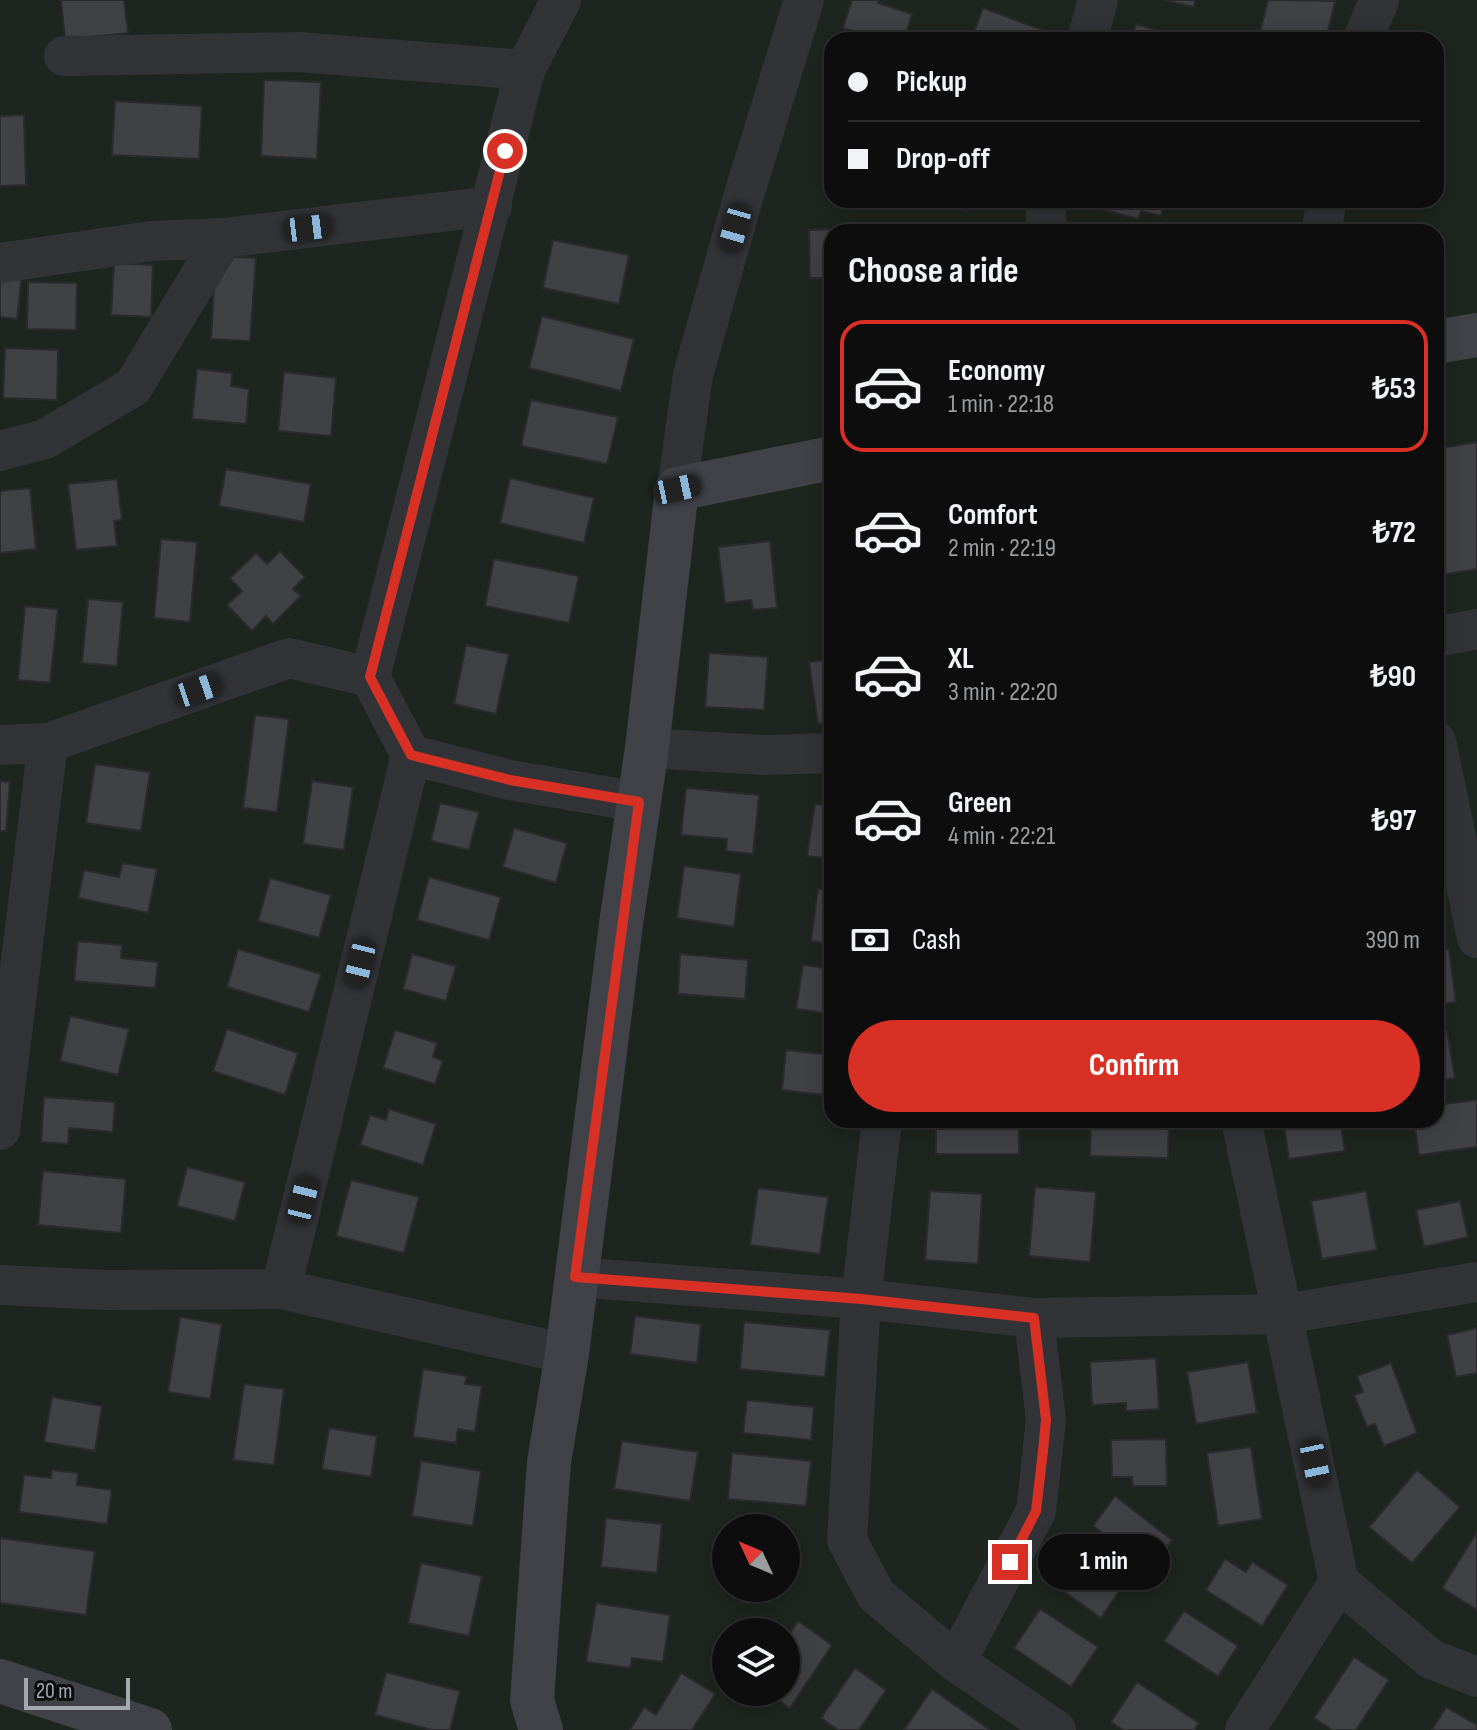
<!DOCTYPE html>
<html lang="en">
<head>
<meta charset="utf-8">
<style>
	body { margin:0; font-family:"Sofia Sans Condensed",sans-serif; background:#161617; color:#f1f3f6; height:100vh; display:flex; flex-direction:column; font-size:30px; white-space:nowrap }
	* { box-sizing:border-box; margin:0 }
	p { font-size:26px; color:#9a9c9e }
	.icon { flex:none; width:44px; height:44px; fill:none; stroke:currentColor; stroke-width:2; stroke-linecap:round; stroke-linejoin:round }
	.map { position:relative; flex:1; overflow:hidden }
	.drawer { position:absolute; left:824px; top:224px; width:620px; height:904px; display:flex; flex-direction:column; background:#0d0d0e; border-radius:24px; box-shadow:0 4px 20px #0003,0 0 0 2px #2d2d2e }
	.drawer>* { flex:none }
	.guide { position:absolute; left:824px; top:32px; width:620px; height:176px; border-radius:24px; box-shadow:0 4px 20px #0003,0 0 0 2px #2d2d2e; display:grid; align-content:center; height:176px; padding:0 24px; background:#0d0d0e }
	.needle { width:52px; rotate:314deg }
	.controls { position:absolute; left:712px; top:1514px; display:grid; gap:16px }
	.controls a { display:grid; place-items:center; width:88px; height:88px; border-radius:50%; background:#0d0d0e; box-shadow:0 4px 20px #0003,0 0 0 2px #2d2d2e; font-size:40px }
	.scale { position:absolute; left:24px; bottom:20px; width:106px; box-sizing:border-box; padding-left:8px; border:4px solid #a3a8b2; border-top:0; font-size:22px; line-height:28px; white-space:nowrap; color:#a3a8b2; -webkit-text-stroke:6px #0c0c0d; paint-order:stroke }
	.end { position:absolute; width:36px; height:36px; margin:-18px; border:10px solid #d93025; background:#fff; box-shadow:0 0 0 4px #fff }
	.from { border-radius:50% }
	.bubble { position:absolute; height:56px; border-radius:28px; background:#0d0d0e; box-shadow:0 4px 20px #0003,0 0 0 2px #2d2d2e; font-size:26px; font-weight:700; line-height:56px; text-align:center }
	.car { position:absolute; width:24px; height:48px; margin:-24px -12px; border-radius:10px; box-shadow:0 0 6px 2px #0007; background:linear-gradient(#222 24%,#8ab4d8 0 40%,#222 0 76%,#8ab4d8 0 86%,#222 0) }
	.guide b { display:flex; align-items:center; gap:28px; height:76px; font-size:30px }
	.guide b+b { border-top:2px solid #2d2d2e }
	.guide i { width:20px; height:20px; background:#f1f3f6 }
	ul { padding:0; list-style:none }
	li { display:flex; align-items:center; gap:24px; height:132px; margin:0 16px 12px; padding:0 8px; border:4px solid transparent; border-radius:24px }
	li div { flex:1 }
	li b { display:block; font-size:30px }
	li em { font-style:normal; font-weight:700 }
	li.selected { border-color:#d93025 }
	li>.icon { width:72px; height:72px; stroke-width:1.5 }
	h2 { padding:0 24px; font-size:36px; line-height:96px }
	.pay { display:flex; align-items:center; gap:20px; height:88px; padding:0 24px; font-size:30px }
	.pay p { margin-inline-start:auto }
	.button { display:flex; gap:16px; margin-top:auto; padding:16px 24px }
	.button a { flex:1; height:92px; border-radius:48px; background:#d93025; color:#fff; font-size:32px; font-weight:700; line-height:92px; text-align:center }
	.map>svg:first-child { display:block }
	.green { fill:#1d251e; fill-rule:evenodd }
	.building { fill:#404145; stroke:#2b2b2e; stroke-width:2 }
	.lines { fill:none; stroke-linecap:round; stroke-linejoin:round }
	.street { stroke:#323337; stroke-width:40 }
	.secondary { stroke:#404247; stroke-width:44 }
	.route { stroke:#d93025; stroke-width:10 }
</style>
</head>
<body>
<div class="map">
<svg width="1477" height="1730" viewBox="0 0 1477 1730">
	<rect width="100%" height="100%" fill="#111112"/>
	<!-- green -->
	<path class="green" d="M0 0H1477V1730H0ZM832 40H1436V200H832ZM832 232H1436V1120H832ZM726 1528H786V1588H726ZM726 1632H786V1692H726Z"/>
	<!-- building -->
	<g class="building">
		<path d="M61 0H124L128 33 65 40Z"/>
		<path d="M852 0H879L878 3 912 14 904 40H883L843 28Z"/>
		<path d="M1164 0H1195L1194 7Z"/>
		<path d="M1268 0 1335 1 1326 40H1258Z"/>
		<path d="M983 8 1045 31 1041 40H971Z"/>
		<path d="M1136 24 1183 39V40H1131Z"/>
		<path d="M264 80 321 82 317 159 261 156Z"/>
		<path d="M115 101 202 106 199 159 112 155Z"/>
		<path d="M24 115 26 185 0 186V116Z"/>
		<path d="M934 200H971L967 211Z"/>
		<path d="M1092 200H1165L1161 216 1141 211 1138 219 1090 206Z"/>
		<path d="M1218 200H1235L1233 209 1217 206Z"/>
		<path d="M1243 200H1282L1279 209Z"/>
		<path d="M989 225V232H915V230Z"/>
		<path d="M880 228 881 232H832V278H810L809 230Z"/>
		<path d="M553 240 629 255 619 304 543 288Z"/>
		<path d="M216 256 256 258 250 341 211 339Z"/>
		<path d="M114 263 153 265 151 317 111 315Z"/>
		<path d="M0 270 22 272 17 319 0 317Z"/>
		<path d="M28 282 77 283 76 330 27 329Z"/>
		<path d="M542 316 634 339 621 391 529 368Z"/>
		<path d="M5 348 58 350 57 400 3 398Z"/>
		<path d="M197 369 232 373 231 386 249 389 246 424 192 419Z"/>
		<path d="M284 372 336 378 331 436 278 431Z"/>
		<path d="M531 400 618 417 607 464 521 446Z"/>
		<path d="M1477 442V569L1436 576V449Z"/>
		<path d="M226 469 311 484 304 522 219 506Z"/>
		<path d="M510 478 594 498 584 543 500 523Z"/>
		<path d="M117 479 122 520 114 521 117 546 76 550 68 484Z"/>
		<path d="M30 488 36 549 0 553V491Z"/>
		<path d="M161 539 197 542 190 622 154 618Z"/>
		<path d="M770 541 777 608 753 610 751 600 725 603 718 547Z"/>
		<path d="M280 551 305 577 293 589 301 596 273 624 266 616 252 631 227 605 242 591 230 578 256 553 267 564Z"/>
		<path d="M494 559 579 576 569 623 485 606Z"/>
		<path d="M88 599 123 602 117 666 82 663Z"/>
		<path d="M25 606 58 609 50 683 18 680Z"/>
		<path d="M466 645 509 654 496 714 454 704Z"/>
		<path d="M709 653 768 657 764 710 705 707Z"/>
		<path d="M832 659V722L818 724 809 662Z"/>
		<path d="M255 715 289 719 277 812 243 808Z"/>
		<path d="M95 764 150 772 141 831 86 823Z"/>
		<path d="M0 781 10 782 6 831H0Z"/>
		<path d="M312 781 353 787 344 850 303 844Z"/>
		<path d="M686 788 759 795 753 854 726 851 727 839 681 835Z"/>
		<path d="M440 803 479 812 469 850 431 841Z"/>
		<path d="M815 804 832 806V859L807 856Z"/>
		<path d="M514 828 567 843 556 883 503 867Z"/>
		<path d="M123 863 157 869 148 913 78 898 84 870 119 877Z"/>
		<path d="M684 866 741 874 734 927 677 918Z"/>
		<path d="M429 877 501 897 489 940 417 920Z"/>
		<path d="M270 878 331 895 319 938 258 921Z"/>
		<path d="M818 889 832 891V944L811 941Z"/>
		<path d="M78 941 122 945 121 958 158 962 155 988 74 981Z"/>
		<path d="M238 949 321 974 309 1012 227 987Z"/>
		<path d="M1449 949 1456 1002 1436 1005V951Z"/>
		<path d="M412 954 456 966 446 1001 403 989Z"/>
		<path d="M680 954 748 960 745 999 678 994Z"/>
		<path d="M803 965 832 969V1014L796 1009Z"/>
		<path d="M70 1016 129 1029 118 1075 60 1061Z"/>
		<path d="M227 1029 298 1053 285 1095 213 1071Z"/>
		<path d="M395 1030 437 1043 433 1057 443 1061 435 1084 383 1068Z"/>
		<path d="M1447 1031 1455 1078 1436 1081V1033Z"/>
		<path d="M786 1050 832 1055V1096L782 1090Z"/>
		<path d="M44 1097 115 1102 113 1132 69 1128 68 1144 41 1142Z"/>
		<path d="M1477 1100V1147L1419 1155 1414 1120H1436V1105Z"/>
		<path d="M389 1109 436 1124 423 1165 360 1145 370 1115 386 1120Z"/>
		<rect x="936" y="1120" width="83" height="34"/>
		<path d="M1091 1120H1169L1168 1158 1090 1156Z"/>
		<path d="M1283 1120H1340L1345 1151 1289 1159Z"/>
		<path d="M187 1167 245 1182 235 1221 177 1206Z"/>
		<path d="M43 1171 126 1179 121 1233 38 1225Z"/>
		<path d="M351 1180 419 1197 404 1253 336 1236Z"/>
		<path d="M1035 1187 1096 1192 1090 1262 1029 1256Z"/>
		<path d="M758 1188 828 1197 820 1254 750 1245Z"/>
		<path d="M930 1191 982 1194 978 1264 925 1260Z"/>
		<path d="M1366 1191 1377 1250 1322 1259 1311 1201Z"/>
		<path d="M1460 1201 1468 1237 1424 1247 1416 1210Z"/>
		<path d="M635 1316 701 1324 697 1363 630 1354Z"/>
		<path d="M180 1317 222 1324 210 1399 168 1392Z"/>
		<path d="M744 1322 830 1330 825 1377 740 1369Z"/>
		<path d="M1477 1328V1373L1456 1377 1447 1335Z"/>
		<path d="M1156 1358 1159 1409 1126 1411V1403L1092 1405 1090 1362Z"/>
		<path d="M1248 1362 1257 1413 1196 1424 1187 1372Z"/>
		<path d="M1391 1363 1417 1433 1384 1446 1375 1424 1367 1427 1354 1395 1363 1392 1357 1376Z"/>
		<path d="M423 1369 467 1376 465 1384 482 1386 475 1432 458 1429 456 1443 413 1437Z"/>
		<path d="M244 1384 284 1389 274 1465 233 1460Z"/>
		<path d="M52 1397 102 1406 95 1451 44 1442Z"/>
		<path d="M747 1400 814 1407 811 1440 743 1433Z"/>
		<path d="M329 1428 377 1436 371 1477 322 1469Z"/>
		<path d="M1166 1439 1167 1486H1133L1132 1477H1112L1111 1440Z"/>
		<path d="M622 1441 698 1452 690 1501 614 1489Z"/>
		<path d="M1251 1447 1262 1519 1218 1526 1207 1453Z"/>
		<path d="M732 1453 811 1461 806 1506 728 1499Z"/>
		<path d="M421 1461 481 1471 473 1526 412 1516Z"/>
		<path d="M52 1470 78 1473 77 1485 112 1490 107 1524 19 1512 24 1475 51 1478Z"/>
		<path d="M1417 1470 1460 1507 1412 1563 1369 1527Z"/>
		<path d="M1115 1496 1172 1540 1150 1569 1093 1526Z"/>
		<path d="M606 1518 662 1524 657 1573 601 1567Z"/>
		<path d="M1477 1532V1610L1442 1588Z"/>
		<path d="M723 1533H726V1580L718 1579Z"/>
		<path d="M0 1538 95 1551 86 1615 0 1603Z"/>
		<path d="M786 1539 794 1540 789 1586H786Z"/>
		<path d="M1071 1553 1121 1588 1101 1618 1051 1582Z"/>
		<path d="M1225 1559 1246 1572 1252 1562 1288 1585 1262 1626 1206 1590Z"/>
		<path d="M421 1563 482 1576 469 1636 408 1623Z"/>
		<path d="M596 1603 670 1615 663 1662 632 1658 630 1668 586 1662Z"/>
		<path d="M1040 1609 1098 1647 1071 1687 1014 1648Z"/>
		<path d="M1184 1611 1238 1646 1218 1676 1164 1641Z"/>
		<path d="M798 1621 832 1645 790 1708 767 1692H786V1639Z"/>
		<path d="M1354 1657 1389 1680 1356 1730H1332L1314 1718Z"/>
		<path d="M855 1668 886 1690 859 1730H838L821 1718Z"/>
		<path d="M386 1672 460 1691 450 1730H432L375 1715Z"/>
		<path d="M681 1673 715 1694 692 1730H630L644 1707 656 1715Z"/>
		<path d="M1137 1682 1199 1723 1194 1730H1123L1111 1722Z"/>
		<path d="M932 1689 990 1730H904Z"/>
		<path d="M1446 1707 1477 1725V1730H1432Z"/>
	</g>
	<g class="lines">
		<!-- street -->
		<g class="street">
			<path d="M561 0 525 70 370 677 411 755 510 780 639 802"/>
			<path d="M1087 40 1098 0"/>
			<path d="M1363 40 1379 0"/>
			<path d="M64 56 299 52 525 70"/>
			<path d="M1045 200 1047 232"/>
			<path d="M1322 232 1326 200"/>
			<path d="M0 263 151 241 223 238 492 206"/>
			<path d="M0 451 45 439 133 387 223 238"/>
			<path d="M677 489 693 375 743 198 804 0"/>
			<path d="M1436 637 1477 629"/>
			<path d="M1436 741 1477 938"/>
			<path d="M0 745 48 743 289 658 370 677"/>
			<path d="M647 748 765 755 832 753"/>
			<path d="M882 1120 861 1299 847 1540 876 1595 956 1662 1056 1730"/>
			<path d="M1241 1120 1339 1582 1431 1659 1477 1677"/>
			<path d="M0 1130 48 743"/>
			<path d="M575 1277 861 1299 1034 1318 1284 1314 1477 1282"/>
			<path d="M0 1285 106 1290 281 1289 567 1354"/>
			<path d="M281 1289 411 755"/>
			<path d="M956 1662 1036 1511 1046 1420 1034 1318"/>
			<path d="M1245 1730 1339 1582"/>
		</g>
		<!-- secondary -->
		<g class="secondary">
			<path d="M1436 342 1477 335"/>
			<path d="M0 1681 150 1730"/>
			<path d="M541 1730 532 1700 549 1462 567 1354 621 924 647 748 677 489 832 458"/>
		</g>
	</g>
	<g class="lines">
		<!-- route -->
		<path class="route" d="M505 151 370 677 411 755 510 780 639 802 575 1277 861 1299 1034 1318 1046 1420 1043 1451 1036 1511 1010 1562"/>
	</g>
</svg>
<div class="controls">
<a><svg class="needle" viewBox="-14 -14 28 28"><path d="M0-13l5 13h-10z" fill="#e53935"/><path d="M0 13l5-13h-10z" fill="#9a9c9e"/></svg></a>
<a><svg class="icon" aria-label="layers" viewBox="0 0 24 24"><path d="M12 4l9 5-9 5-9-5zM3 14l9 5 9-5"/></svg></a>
</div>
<div class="scale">20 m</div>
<i class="end from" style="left:505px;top:151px"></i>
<i class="end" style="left:1010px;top:1562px"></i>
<div class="bubble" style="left:1038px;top:1534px;width:132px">1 min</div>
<i class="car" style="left:308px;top:228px;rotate:83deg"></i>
<i class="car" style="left:735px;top:228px;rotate:196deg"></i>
<i class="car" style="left:677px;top:489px;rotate:78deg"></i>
<i class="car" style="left:198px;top:690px;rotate:71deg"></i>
<i class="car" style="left:360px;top:963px;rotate:194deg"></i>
<i class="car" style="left:303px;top:1200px;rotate:14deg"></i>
<i class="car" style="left:1315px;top:1463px;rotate:168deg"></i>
<div class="guide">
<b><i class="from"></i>Pickup</b>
<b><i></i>Drop-off</b>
</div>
<section class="drawer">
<h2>Choose a ride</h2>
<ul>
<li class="selected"><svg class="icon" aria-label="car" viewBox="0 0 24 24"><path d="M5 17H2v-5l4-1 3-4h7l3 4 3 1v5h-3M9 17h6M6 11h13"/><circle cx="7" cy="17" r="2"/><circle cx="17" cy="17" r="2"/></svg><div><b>Economy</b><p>1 min · 22:18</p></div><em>₺53</em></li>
<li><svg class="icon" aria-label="car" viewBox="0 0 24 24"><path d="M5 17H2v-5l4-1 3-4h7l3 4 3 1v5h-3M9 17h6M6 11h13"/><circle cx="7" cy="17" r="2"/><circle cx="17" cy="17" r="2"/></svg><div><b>Comfort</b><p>2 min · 22:19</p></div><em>₺72</em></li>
<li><svg class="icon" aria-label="car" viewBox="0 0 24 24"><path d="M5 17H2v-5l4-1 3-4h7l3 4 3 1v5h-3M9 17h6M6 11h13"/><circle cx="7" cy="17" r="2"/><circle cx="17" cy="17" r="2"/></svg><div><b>XL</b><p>3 min · 22:20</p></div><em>₺90</em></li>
<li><svg class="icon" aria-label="car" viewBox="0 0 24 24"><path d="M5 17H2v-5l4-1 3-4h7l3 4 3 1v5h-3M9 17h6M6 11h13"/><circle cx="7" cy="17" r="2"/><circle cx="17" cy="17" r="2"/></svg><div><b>Green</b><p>4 min · 22:21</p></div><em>₺97</em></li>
</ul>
<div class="pay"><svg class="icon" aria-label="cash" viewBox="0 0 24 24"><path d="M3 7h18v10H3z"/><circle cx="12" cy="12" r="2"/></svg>Cash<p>390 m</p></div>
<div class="button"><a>Confirm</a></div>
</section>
</div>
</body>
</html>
